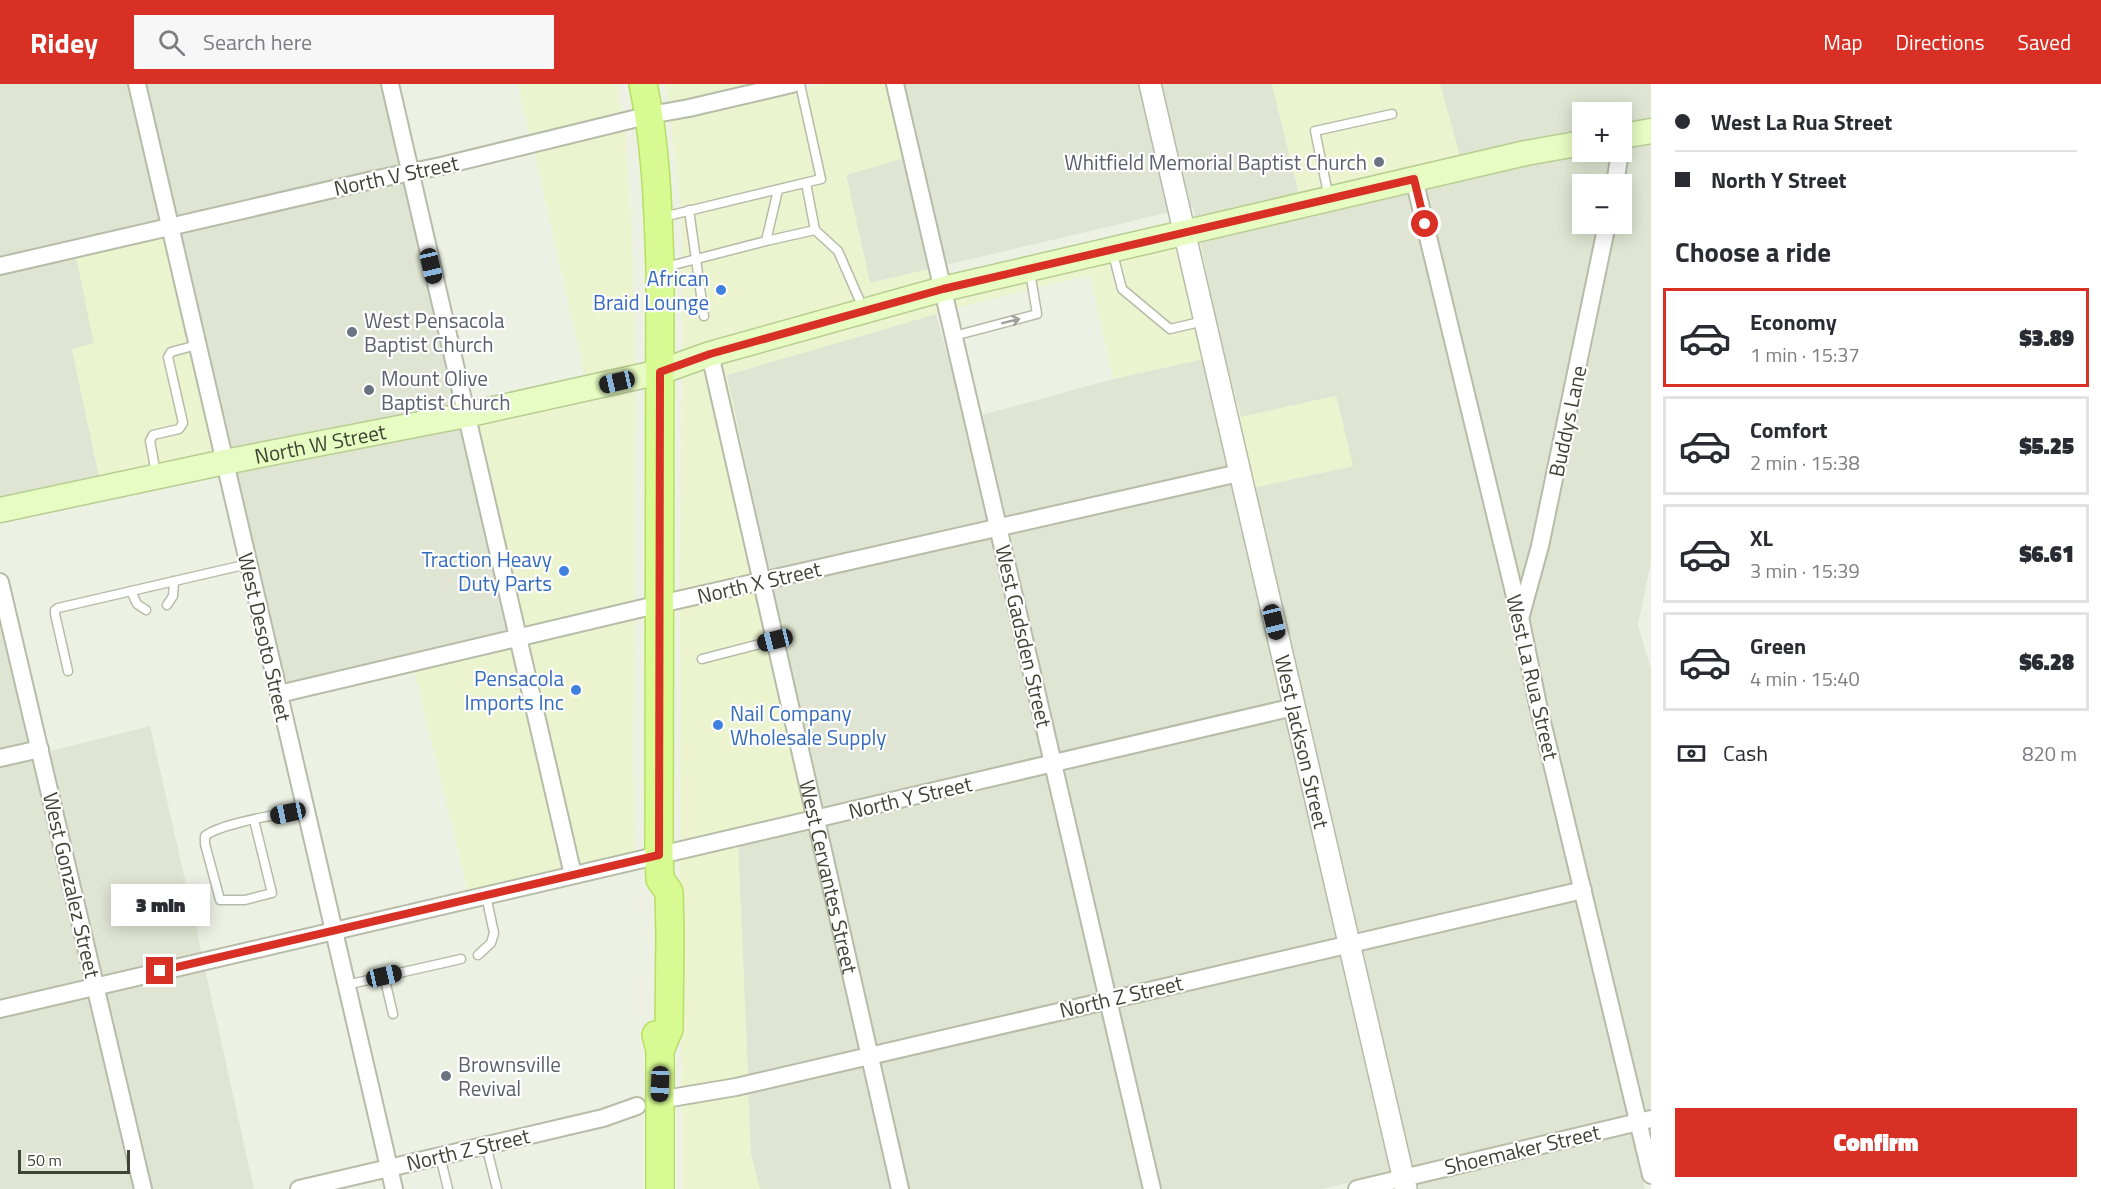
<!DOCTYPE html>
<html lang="en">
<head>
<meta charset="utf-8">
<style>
	body { margin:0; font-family:"Titillium Web",sans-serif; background:#f7f7f7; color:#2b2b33; height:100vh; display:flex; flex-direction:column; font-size:22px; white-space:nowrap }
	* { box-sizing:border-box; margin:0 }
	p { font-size:20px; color:#7c7c81 }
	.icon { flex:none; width:33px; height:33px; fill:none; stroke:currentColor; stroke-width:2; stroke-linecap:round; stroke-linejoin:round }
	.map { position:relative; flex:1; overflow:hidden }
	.drawer { display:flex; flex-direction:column; background:#fff; width:450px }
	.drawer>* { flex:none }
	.top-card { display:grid; align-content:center; height:132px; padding:0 24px; background:#fff }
	.tools { position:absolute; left:1572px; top:18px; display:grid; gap:12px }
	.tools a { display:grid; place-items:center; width:60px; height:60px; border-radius:0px; background:#fff; box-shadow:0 3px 15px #0003; font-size:30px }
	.scale { position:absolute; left:18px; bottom:15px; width:112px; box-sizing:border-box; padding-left:6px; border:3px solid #3f4334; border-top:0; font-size:16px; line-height:21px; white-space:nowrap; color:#3f4334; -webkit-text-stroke:4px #fff; paint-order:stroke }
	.end { position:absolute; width:27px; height:27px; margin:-14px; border:8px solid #d93025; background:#fff; box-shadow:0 0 0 3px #fff }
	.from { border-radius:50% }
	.bubble { position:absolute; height:42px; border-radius:0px; background:#fff; box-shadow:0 3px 15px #0003; font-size:20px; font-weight:800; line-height:42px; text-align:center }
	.car { position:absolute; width:18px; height:36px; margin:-18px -9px; border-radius:8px; box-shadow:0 0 4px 2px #0007; background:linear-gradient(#222 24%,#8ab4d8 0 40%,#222 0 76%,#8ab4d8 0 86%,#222 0) }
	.top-card b { display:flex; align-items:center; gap:21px; height:57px; font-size:22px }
	.top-card b+b { border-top:2px solid #e1e1e2 }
	.top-card i { width:15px; height:15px; background:#2b2b33 }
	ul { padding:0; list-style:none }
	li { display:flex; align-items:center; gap:18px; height:99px; margin:0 12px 9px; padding:0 12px; border:3px solid #e1e1e2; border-radius:0px }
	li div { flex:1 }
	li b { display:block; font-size:22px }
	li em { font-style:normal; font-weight:800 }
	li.selected { border-color:#d93025 }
	li>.icon { width:54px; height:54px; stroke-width:1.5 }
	h2 { padding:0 24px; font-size:27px; line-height:72px }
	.pay { display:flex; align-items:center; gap:15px; height:66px; padding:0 24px; font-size:22px }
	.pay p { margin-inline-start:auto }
	.cta { display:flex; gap:12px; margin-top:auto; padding:12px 24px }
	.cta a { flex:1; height:69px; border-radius:0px; background:#d93025; color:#fff; font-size:24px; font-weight:800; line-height:69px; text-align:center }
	header { display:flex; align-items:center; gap:36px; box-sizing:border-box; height:84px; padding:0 30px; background:#d93025; color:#fff }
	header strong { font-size:28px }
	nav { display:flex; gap:33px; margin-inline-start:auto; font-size:21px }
	.search { width:420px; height:54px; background:#f7f7f7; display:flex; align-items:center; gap:15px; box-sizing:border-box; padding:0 21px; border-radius:0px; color:#7c7c81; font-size:22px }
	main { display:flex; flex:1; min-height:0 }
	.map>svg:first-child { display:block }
	.residential { fill:#dfe5d2 }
	.commercial { fill:#ecf3cf }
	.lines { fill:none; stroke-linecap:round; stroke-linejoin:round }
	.service-casing { stroke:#b6bca7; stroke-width:11 }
	.minor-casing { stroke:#b6bca7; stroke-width:20 }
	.tertiary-casing { stroke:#b6bca7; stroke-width:24 }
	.secondary-casing { stroke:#b8cd92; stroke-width:27 }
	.primary-casing { stroke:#b7df64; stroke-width:30 }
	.service { stroke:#fff; stroke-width:8 }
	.minor { stroke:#fff; stroke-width:16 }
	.tertiary { stroke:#fff; stroke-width:21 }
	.secondary { stroke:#e6fcc2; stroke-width:24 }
	.primary { stroke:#d8fa93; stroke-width:27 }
	.oneway { stroke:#9fa19a }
	.route { stroke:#d93025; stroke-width:8 }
	.worship-dot { fill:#6b7280; stroke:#fff; stroke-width:2 }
	.shop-dot { fill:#3f7fe0; stroke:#fff; stroke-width:2 }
	.labels { text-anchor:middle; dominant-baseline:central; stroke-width:4.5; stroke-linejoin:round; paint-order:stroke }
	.worship-label { font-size:21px; fill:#5b616d; stroke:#fff; text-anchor:start }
	.street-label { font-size:21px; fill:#3f4334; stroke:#fff }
	.shop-label { font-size:21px; fill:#366cbe; stroke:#fff; text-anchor:end }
</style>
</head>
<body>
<header>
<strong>Ridey</strong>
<div class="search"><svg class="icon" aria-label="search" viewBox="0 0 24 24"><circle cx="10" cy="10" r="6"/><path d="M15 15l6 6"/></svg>Search here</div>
<nav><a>Map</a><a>Directions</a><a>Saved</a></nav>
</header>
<main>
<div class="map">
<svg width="1651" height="1105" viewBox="0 0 1651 1105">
	<rect width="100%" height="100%" fill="#edf1e4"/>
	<!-- residential -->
	<g class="residential">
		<path d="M0 0H128L159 137 0 175Z"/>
		<path d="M146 0H381L399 83 176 133Z"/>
		<path d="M904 0H1141L1170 128 946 181Z"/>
		<path d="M1159 0H1272L1300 114 1196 138 1193 123 1187 124Z"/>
		<path d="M1440 0H1651V39L1622 44V28H1582V51L1461 76Z"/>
		<path d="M1651 55V477L1638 541 1651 586V1027L1646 1028 1547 619 1529 533 1549 463 1589 278 1616 140H1622V112L1630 58Z"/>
		<path d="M1582 68H1612L1607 100H1582V140H1599L1532 460 1521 500 1425 100Z"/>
		<path d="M904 74 929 185 870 199 846 91Z"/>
		<path d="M403 97 456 325 231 369 179 148Z"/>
		<path d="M1408 104 1512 534 1510 539 1513 540 1530 623 1572 801 1356 850 1252 404 1353 382 1336 312 1241 333 1223 270 1199 152Z"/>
		<path d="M76 172 94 260 72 265 100 397 0 418V190Z"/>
		<path d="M936 230 965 335 989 437 769 488 727 291Z"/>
		<path d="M1203 275 1229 384 1006 433 982 331 1113 295Z"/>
		<path d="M460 340 509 549 285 600 235 384Z"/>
		<path d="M1232 398 1284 618 1060 670 1010 448Z"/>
		<path d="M993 452 1043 674 823 726 772 502Z"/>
		<path d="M0 535 30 660 0 667Z"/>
		<path d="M1288 632 1339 854 1115 906 1063 685Z"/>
		<path d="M150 642 202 870 102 893 50 667Z"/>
		<path d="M34 674 85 897 0 917V682Z"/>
		<path d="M1046 689 1098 910 877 963 827 741Z"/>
		<path d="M810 745 860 967 748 993 738 761Z"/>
		<path d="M1576 816 1629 1032 1410 1084 1360 865Z"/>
		<path d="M1343 869 1393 1088 1323 1105H1161L1119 920Z"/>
		<path d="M205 885 254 1105H152L106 908Z"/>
		<path d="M89 911 134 1105H0V932Z"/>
		<path d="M1102 924 1144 1105H909L880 978Z"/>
		<path d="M863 982 891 1105H760L751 1071 748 1008Z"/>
		<path d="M1632 1047 1645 1105H1415L1413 1099Z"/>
	</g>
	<!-- commercial -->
	<g class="commercial">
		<path d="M518 0H616L623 30 530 53Z"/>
		<path d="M665 0H759L669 20Z"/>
		<path d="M823 0H886L904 74 846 91 870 199 929 185 933 200 682 272V134L670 35Z"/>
		<path d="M1272 0H1440L1461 76 1300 114Z"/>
		<path d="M625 45 632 151 635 286 586 297 534 67Z"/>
		<path d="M163 152 215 373 100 397 72 265 94 259 76 172Z"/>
		<path d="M1199 152 1223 270 1241 333 1336 312 1353 382 1252 404 1194 154Z"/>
		<path d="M1177 158 1229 384 1203 275 1113 295 1090 191 956 224 953 210Z"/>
		<path d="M936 215 940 229 727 291 768 488 720 275Z"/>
		<path d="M704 280 751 492 680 508 682 288Z"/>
		<path d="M636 301 635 518 525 545 477 337Z"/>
		<path d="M755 506 806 730 680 759V523Z"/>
		<path d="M635 534 633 667 635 769 580 782 529 560Z"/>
		<path d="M512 564 563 786 468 808 414 586Z"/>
		<path d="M738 761 748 993 682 1004 680 774Z"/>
		<path d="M748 1008 751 1071 760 1105H682V1020Z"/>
	</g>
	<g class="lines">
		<!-- service casing -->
		<g class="service-casing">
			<g id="service">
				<path d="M806 99 815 146 838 167 863 224"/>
				<path d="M1329 114 1315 47 1392 30"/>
				<path d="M689 126 704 232"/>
				<path d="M663 133 821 95 800 0"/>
				<path d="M766 157 815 146"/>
				<path d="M1112 166 1122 205 1170 245 1204 237"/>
				<path d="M662 184 766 157 778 106"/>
				<path d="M954 252 1037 230 1030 188"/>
				<path d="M156 389 150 357 153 351 179 345 183 339 168 273 171 268 197 261"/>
				<path d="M131 507 137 520 146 526"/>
				<path d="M167 521 173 512 174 497"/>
				<path d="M702 575 775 556"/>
				<path d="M68 587 55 530V526L58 524 248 480"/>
				<path d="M254 736 272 809 245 816H220L205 760V752C221 739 282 730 305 725"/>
				<path d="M478 871 491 859 494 849 486 812"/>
				<path d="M384 892 393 930"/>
				<path d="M346 901 461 875"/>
				<path d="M486 1061 497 1105"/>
				<path d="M440 1072 448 1105"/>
			</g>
		</g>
		<!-- minor casing -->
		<g class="minor-casing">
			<g id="minor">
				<path d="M137 0 394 1105"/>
				<path d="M390 0 573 791"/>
				<path d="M895 0 1152 1105"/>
				<path d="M1414 95 1520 533 1538 621 1651 1091"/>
				<path d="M1615 100 1620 68"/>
				<path d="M0 182 377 95 441 82 650 31 689 24 792 0"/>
				<path id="s1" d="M710 270 900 1105"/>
				<path d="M0 498 143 1105"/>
				<path d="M1521 531 1540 462 1607 140"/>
				<path d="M279 610 660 520 1239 389"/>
				<path d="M0 674 40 665"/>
				<path d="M0 925 1294 623"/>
				<path d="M659 1016 736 1003 1583 806"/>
				<path d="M299 1105 603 1034 637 1022"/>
				<path d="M1357 1105 1651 1035"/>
			</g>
		</g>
		<!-- tertiary casing -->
		<g class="tertiary-casing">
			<g id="tertiary">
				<path id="s2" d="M1150 0 1406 1105"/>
			</g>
		</g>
		<!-- secondary casing -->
		<g class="secondary-casing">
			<g id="secondary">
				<path d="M1622 52 1651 47"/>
				<path id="s3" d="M0 426 225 378 466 331 660 288 710 270 943 205 1526 69 1582 59"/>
			</g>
		</g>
		<!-- primary casing -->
		<g class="primary-casing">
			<g id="primary">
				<path d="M643 0C656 60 658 123 660 184L659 771 660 795 669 808 670 850 669 945 660 966"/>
				<path d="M656 951 660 966V1105"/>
			</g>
		</g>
		<!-- service -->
		<use href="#service" class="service"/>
		<!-- minor -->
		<use href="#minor" class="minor"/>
		<!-- tertiary -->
		<use href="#tertiary" class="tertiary"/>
		<!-- secondary -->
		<use href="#secondary" class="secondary"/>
		<!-- primary -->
		<use href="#primary" class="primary"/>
	</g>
	<!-- one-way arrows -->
	<defs><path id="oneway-shaft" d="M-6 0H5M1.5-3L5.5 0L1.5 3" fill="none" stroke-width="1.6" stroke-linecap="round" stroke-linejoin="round" transform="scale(1.5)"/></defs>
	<use class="oneway" href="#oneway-shaft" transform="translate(1011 237) rotate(-14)"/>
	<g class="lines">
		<!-- route -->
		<path class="route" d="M160 887 659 771 660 288 710 270 943 205 1414 95 1425 140"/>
	</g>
	<!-- markers -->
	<g class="worship-dot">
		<circle cx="1379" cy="78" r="6"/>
		<circle cx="352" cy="248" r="6"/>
		<circle cx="369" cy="306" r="6"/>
		<circle cx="446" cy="992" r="6"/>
	</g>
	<g class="shop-dot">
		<circle cx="721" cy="206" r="6"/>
		<circle cx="564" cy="487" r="6"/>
		<circle cx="576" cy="606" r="6"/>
		<circle cx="718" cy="641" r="6"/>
	</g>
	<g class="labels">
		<!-- worship labels -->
		<g class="worship-label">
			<text x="1367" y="78" text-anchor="end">Whitfield Memorial Baptist Church</text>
			<text x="364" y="236">West Pensacola<tspan x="364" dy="24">Baptist Church</tspan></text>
			<text x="381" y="294">Mount Olive<tspan x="381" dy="24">Baptist Church</tspan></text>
			<text x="458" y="980">Brownsville<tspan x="458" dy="24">Revival</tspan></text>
		</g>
		<!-- street labels -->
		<g class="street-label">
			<text transform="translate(396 91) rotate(-12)">North V Street</text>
			<text transform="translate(1567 337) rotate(-78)">Buddys Lane</text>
			<text stroke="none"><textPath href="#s3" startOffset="327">North W Street</textPath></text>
			<text transform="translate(759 498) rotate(-13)">North X Street</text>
			<text transform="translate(1024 552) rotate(77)">West Gadsden Street</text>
			<text transform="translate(265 553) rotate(77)">West Desoto Street</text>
			<text transform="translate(1533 593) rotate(77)">West La Rua Street</text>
			<text stroke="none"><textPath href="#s2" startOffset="675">West Jackson Street</textPath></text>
			<text transform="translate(910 713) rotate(-13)">North Y Street</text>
			<text stroke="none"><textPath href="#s1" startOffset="536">West Cervantes Street</textPath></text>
			<text transform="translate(72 801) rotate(77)">West Gonzalez Street</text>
			<text transform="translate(1121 912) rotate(-13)">North Z Street</text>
			<text transform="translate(468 1065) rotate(-13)">North Z Street</text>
			<text transform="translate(1522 1065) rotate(-13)">Shoemaker Street</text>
		</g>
		<!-- shop labels -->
		<g class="shop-label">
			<text x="709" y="194">African<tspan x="709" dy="24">Braid Lounge</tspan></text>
			<text x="552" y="475">Traction Heavy<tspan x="552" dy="24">Duty Parts</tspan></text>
			<text x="564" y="594">Pensacola<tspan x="564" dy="24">Imports Inc</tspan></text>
			<text x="730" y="629" text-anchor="start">Nail Company<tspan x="730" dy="24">Wholesale Supply</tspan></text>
		</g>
	</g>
</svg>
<div class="tools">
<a>+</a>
<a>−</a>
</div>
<div class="scale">50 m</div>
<i class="end from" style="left:1425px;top:140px"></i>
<i class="end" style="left:160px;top:887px"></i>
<div class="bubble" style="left:111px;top:800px;width:99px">3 min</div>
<i class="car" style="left:431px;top:182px;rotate:167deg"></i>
<i class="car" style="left:617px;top:298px;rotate:257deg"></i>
<i class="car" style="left:1274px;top:538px;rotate:166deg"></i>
<i class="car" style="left:775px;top:556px;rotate:256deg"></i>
<i class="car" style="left:288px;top:729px;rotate:258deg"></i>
<i class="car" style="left:384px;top:892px;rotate:77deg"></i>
<i class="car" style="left:660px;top:1000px;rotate:182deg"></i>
</div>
<section class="drawer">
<div class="top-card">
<b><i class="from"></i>West La Rua Street</b>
<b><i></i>North Y Street</b>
</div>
<h2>Choose a ride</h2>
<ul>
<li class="selected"><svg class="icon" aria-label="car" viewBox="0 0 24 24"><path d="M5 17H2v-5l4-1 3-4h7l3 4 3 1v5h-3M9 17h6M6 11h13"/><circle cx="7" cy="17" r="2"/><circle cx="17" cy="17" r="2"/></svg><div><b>Economy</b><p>1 min · 15:37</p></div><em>$3.89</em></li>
<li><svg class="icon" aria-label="car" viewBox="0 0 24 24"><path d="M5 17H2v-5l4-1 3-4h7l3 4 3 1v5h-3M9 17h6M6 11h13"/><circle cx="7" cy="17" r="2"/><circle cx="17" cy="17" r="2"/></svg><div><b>Comfort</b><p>2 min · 15:38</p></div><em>$5.25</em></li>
<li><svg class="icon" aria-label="car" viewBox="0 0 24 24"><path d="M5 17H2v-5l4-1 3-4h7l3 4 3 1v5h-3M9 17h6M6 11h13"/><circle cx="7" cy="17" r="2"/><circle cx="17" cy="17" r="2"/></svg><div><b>XL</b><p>3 min · 15:39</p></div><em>$6.61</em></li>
<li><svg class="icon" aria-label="car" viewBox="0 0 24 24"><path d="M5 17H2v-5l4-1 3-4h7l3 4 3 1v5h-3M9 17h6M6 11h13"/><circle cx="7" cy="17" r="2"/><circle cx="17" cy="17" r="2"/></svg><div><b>Green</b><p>4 min · 15:40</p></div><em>$6.28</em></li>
</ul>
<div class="pay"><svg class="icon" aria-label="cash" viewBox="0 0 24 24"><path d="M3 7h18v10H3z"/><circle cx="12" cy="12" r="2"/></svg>Cash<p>820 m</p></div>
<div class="cta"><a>Confirm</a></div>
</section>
</main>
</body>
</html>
